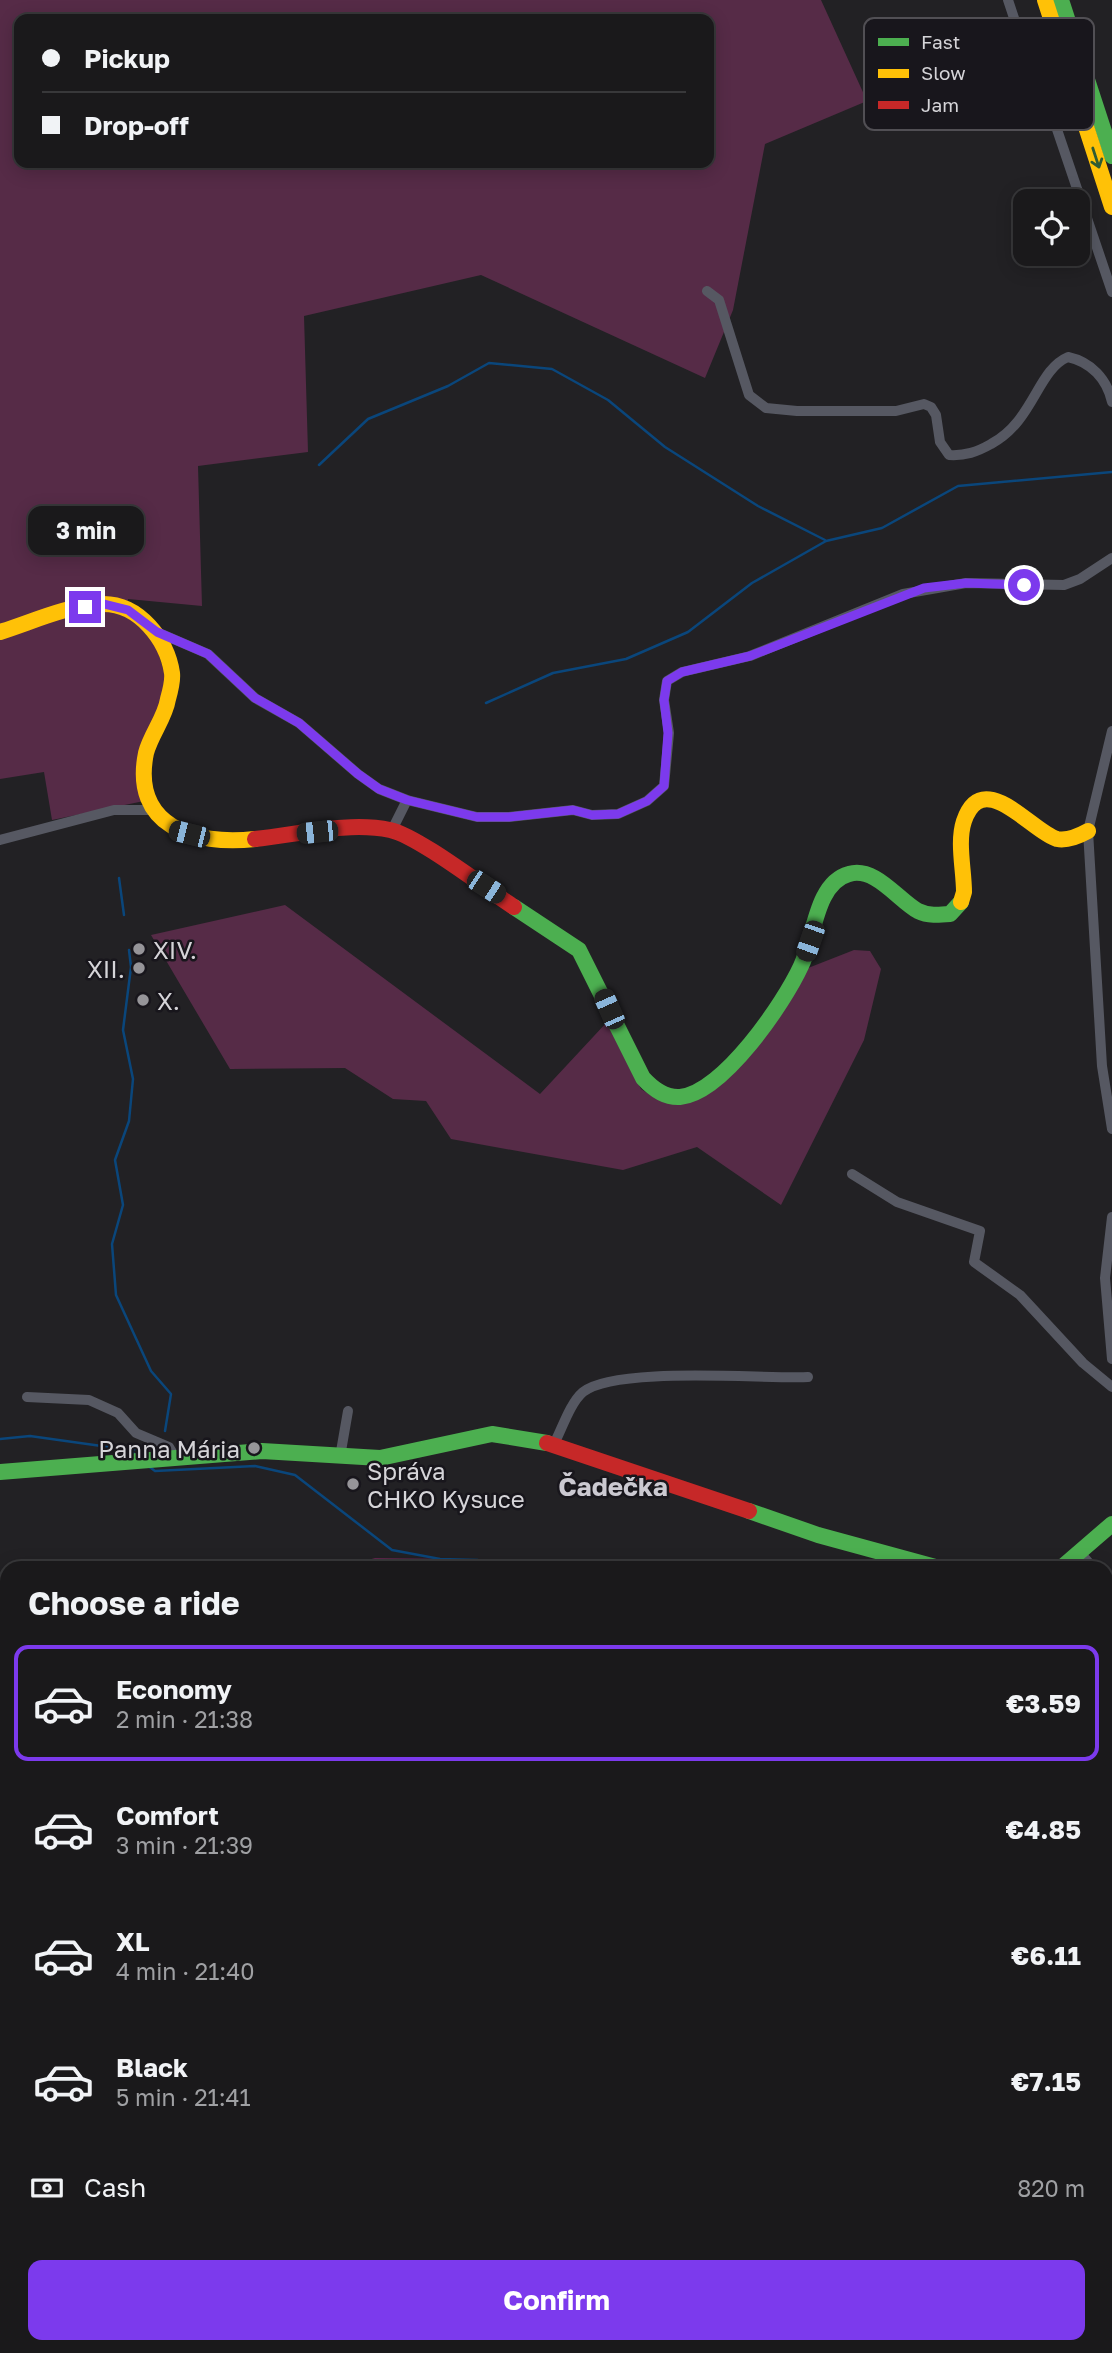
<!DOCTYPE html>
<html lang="en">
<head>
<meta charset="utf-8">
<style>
	body { margin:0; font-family:"Golos Text",sans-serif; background:#232224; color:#f1f3f6; height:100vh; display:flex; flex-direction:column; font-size:26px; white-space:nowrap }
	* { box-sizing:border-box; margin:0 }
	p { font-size:23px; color:#9fa0a3 }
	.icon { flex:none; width:38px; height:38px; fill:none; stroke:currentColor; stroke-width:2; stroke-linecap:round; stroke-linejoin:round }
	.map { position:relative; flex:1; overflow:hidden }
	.drawer { position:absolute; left:0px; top:1561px; width:1113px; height:793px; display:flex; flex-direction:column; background:#1a191b; border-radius:21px 21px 0 0; box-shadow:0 4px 18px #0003,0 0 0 2px #38383a }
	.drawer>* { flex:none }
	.top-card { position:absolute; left:14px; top:14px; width:700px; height:154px; border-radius:14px; box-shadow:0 4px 18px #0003,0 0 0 2px #38383a; display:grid; align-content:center; height:154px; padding:0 28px; background:#1a191b }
	.fabs { position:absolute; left:1013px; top:189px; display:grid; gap:14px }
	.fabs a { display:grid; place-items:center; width:77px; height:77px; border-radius:14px; background:#1a191b; box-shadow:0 4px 18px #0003,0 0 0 2px #38383a; font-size:35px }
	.end { position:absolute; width:32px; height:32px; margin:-16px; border:9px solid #7c3aed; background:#fff; box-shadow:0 0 0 4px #fff }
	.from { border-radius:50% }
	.bubble { position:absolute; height:49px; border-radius:14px; background:#1a191b; box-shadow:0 4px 18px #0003,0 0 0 2px #38383a; font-size:23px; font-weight:700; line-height:49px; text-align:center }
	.car { position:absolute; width:21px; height:42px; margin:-21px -10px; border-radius:9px; box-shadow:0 0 5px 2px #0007; background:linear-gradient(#222 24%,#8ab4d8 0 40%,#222 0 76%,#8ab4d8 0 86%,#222 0) }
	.top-card b { display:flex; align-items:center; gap:24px; height:66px; font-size:26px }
	.top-card b+b { border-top:2px solid #38383a }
	.top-card i { width:18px; height:18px; background:#f1f3f6 }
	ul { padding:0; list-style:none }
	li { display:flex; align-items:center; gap:21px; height:116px; margin:0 14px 10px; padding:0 14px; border:4px solid transparent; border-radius:14px }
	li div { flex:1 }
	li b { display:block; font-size:26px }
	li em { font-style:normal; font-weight:700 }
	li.selected { border-color:#7c3aed }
	li>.icon { width:63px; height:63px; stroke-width:1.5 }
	h2 { padding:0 28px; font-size:32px; line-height:84px }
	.pay { display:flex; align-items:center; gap:18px; height:77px; padding:0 28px; font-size:26px }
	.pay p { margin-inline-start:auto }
	.action { display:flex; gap:14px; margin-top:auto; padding:14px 28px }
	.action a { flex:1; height:80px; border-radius:14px; background:#7c3aed; color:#fff; font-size:28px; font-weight:700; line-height:80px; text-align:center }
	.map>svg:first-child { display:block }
	.green { fill:#562b47; fill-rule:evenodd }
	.forest { fill:#63264e }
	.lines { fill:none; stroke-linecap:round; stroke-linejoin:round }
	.stream { stroke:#0a467b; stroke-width:2.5 }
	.street { stroke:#565862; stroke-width:10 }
	.fast { stroke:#4caf50; stroke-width:16 }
	.slow { stroke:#ffc107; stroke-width:16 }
	.jam { stroke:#c62828; stroke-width:16 }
	.rail { stroke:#5e5d64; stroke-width:2.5; stroke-dasharray:10 5; stroke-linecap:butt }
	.oneway { stroke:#2f5b33 }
	.route { stroke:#7c3aed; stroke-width:9 }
	.poi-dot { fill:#969599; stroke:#18161c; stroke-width:2.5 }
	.labels { text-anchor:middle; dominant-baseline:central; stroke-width:5; stroke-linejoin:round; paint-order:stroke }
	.poi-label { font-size:24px; fill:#d5d4d8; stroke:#18161c; text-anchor:start }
	.neighbourhood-label { font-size:26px; font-weight:bold; fill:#cbc9d1; stroke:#18161c }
	.key { fill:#18161c; stroke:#514f54; stroke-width:2 }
	.key-label { font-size:19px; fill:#d5d4d8 }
</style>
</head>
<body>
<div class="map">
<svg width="1112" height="2353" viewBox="0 0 1112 2353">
	<rect width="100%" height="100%" fill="#222124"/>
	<!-- green -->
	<g class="green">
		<path d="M0 0H821L867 101 765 144 733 310 705 378 481 275 304 316 308 452 198 466 202 606 128 599 126 614 153 636 166 678 144 801 52 820 44 772 0 779ZM19 19H709V163H19Z"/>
		<path d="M285 905 540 1094 607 1022 641 1089 655 1098H699L803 970 854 950 870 951 881 969 864 1040 781 1205 697 1147 623 1170 451 1139 426 1101 393 1099 345 1068 230 1069 151 935Z"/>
		<path d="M0 1805 7 1806V2347H400L393 2353H0Z"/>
		<path d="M577 2347H796L792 2353H575Z"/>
	</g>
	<!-- forest -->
	<g class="forest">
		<path d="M375 1558 538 1560 551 1568H341Z"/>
		<path d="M7 1651V1761H0V1653Z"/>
	</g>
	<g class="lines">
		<!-- stream -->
		<g class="stream">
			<path d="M319 465 368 419 448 386 489 363 552 369 608 400 665 447 758 506 825 540"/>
			<path d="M486 703 553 673 626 659 688 632 752 583 826 541 882 528 958 486 1112 472"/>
			<path d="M119 878 124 915"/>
			<path d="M129 950 131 967 123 1030 133 1079 129 1121 115 1160 123 1205 112 1244 116 1295 151 1371 171 1394 165 1431"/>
			<path d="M0 1439 30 1436 130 1450 134 1454"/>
			<path d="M130 1450 141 1448"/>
			<path d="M147 1465 155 1471 255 1466 295 1475 392 1550 440 1559 477 1560 529 1568"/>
			<path d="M1106 1943 1112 1980"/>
		</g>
		<!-- street -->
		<g class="street">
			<path d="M1008 0 1023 45 1046 97 1112 292"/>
			<path d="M707 291 719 300 749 395 766 408 797 411H896L924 404 931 407 936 415 940 442 949 455C965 456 977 452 991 444 1034 421 1037 370 1068 357 1091 362 1107 379 1112 402"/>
			<path d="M157 632 208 654 255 698 299 723 358 774 379 789 407 800 477 817H509L573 810 592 815 618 814 647 801 664 786 669 733 664 700 667 681 682 672 750 656 903 594 966 583 1064 585 1080 579 1112 558"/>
			<path d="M1112 731 1088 831 1102 1066 1112 1129"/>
			<path d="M392 830 407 800"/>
			<path d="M0 840 114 810H153"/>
			<path d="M852 1174 897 1202 980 1231 974 1262 1020 1295 1083 1363 1112 1387"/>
			<path d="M1112 1217 1105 1278 1112 1359"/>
			<path d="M27 1397 89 1400 118 1413 136 1433 169 1447 175 1457"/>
			<path d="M554 1444C562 1429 570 1403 583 1392 615 1366 761 1379 808 1377"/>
			<path d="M340 1457 348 1411"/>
			<path d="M1079 1551 1093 1568"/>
			<path d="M1106 1583 1110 1592 1106 1611"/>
			<path d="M0 1763 7 1762"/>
			<path d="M1106 1777 1108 1780"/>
		</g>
		<!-- fast -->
		<g class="fast">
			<path d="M1061 0 1112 156"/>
			<path d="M514 907 579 950 643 1078C653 1089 665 1098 680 1097 723 1093 784 1003 801 966 814 940 815 883 849 874 875 866 898 900 918 911 928 916 939 915 950 914L961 902"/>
			<path d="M0 1472 262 1451 380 1458 492 1434 547 1443"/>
			<path d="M749 1511 818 1535 939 1568"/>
			<path d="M1061 1568 1112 1524"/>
			<path d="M1106 1915 1112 1874"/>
			<path d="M1106 2052 1112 1994"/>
			<path d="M1084 2347 1085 2353"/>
			<path d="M1101 2347V2353"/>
			<path d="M532 2353 542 2347"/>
			<path d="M845 2353 849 2347"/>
		</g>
		<!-- slow -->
		<g class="slow">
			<path d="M1045 0 1112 207"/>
			<path d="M0 632C32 622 68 605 102 604 139 603 167 640 172 673 173 681 170 692 168 699 165 718 151 734 146 753 131 826 194 846 255 839"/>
			<path d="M961 902 964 892C964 870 957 842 964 821 983 766 1032 832 1057 839 1068 841 1079 836 1088 831"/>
		</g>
		<!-- jam -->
		<g class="jam">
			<path d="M255 839C297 835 348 821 390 830 418 836 486 889 514 907"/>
			<path d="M547 1443 749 1511"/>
		</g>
		<!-- rail -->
		<g class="rail">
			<path d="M1106 1853 1112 1843"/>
			<path d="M805 2353 808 2347"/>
			<path d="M821 2353 825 2347"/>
		</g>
	</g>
	<!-- one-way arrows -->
	<defs><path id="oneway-shaft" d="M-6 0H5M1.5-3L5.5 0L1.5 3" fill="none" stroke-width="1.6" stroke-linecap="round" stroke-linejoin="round" transform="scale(1.75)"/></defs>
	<use class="oneway" href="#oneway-shaft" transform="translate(1096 158) rotate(72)"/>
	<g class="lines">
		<!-- route -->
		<path class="route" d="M85 607 104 604 128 610 157 632 208 654 255 698 299 723 358 774 379 789 407 800 477 817H509L573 810 592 815 618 814 647 801 664 786 668 733 664 700 667 681 682 672 750 656 924 588 966 583 1024 585"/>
	</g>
	<!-- markers -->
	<g class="poi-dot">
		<circle cx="139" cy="949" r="7"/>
		<circle cx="139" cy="968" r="7"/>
		<circle cx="143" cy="1000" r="7"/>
		<circle cx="254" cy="1448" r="7"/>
		<circle cx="353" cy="1484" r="7"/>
	</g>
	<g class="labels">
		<!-- poi labels -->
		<g class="poi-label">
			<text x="153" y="949">XIV.</text>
			<text x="125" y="968" text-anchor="end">XII.</text>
			<text x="157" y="1000">X.</text>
			<text x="240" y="1448" text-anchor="end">Panna Mária</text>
			<text x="367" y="1470">Správa<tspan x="367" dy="28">CHKO Kysuce</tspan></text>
		</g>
		<!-- neighbourhood labels -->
		<g class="neighbourhood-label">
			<text x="613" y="1486">Čadečka</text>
		</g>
	</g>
	<!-- legend -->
	<rect x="864" y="18" width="230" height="112" rx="10" class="key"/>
	<rect x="878" y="38" width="31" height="8" fill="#4caf50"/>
	<rect x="878" y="69" width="31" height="9" fill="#ffc107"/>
	<rect x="878" y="101" width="31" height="8" fill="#c62828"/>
	<g class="key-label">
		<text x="921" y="49">Fast</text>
		<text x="921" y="80">Slow</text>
		<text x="921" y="112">Jam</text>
	</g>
</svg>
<div class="fabs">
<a><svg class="icon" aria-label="locate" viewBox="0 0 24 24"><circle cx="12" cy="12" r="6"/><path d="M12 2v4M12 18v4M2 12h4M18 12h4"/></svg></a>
</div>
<i class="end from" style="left:1024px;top:585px"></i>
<i class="end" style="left:85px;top:607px"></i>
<div class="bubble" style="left:28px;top:506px;width:116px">3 min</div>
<i class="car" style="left:317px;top:832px;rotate:264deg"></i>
<i class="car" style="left:189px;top:834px;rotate:284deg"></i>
<i class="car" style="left:486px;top:887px;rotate:123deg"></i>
<i class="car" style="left:810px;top:941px;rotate:199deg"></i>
<i class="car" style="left:609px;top:1009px;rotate:336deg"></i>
<div class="top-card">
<b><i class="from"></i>Pickup</b>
<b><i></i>Drop-off</b>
</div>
<section class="drawer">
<h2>Choose a ride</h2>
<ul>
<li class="selected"><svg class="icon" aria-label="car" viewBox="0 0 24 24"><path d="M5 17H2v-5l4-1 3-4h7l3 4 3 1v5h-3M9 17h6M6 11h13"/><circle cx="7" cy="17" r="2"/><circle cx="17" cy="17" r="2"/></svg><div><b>Economy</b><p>2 min · 21:38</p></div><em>€3.59</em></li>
<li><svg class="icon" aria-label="car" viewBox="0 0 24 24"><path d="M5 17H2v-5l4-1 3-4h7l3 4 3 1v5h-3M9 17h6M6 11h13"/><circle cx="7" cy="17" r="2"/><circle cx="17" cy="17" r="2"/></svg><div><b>Comfort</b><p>3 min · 21:39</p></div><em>€4.85</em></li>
<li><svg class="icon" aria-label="car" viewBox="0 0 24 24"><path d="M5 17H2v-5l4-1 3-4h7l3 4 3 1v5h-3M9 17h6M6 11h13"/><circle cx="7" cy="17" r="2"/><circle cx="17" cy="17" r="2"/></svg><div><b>XL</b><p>4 min · 21:40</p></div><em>€6.11</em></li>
<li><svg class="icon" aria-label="car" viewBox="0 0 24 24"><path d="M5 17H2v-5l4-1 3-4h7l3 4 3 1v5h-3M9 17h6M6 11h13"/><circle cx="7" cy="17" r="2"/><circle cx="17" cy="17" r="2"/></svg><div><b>Black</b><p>5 min · 21:41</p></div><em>€7.15</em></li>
</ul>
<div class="pay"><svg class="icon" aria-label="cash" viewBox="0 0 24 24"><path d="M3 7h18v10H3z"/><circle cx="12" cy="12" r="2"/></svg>Cash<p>820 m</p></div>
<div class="action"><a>Confirm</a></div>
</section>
</div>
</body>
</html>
